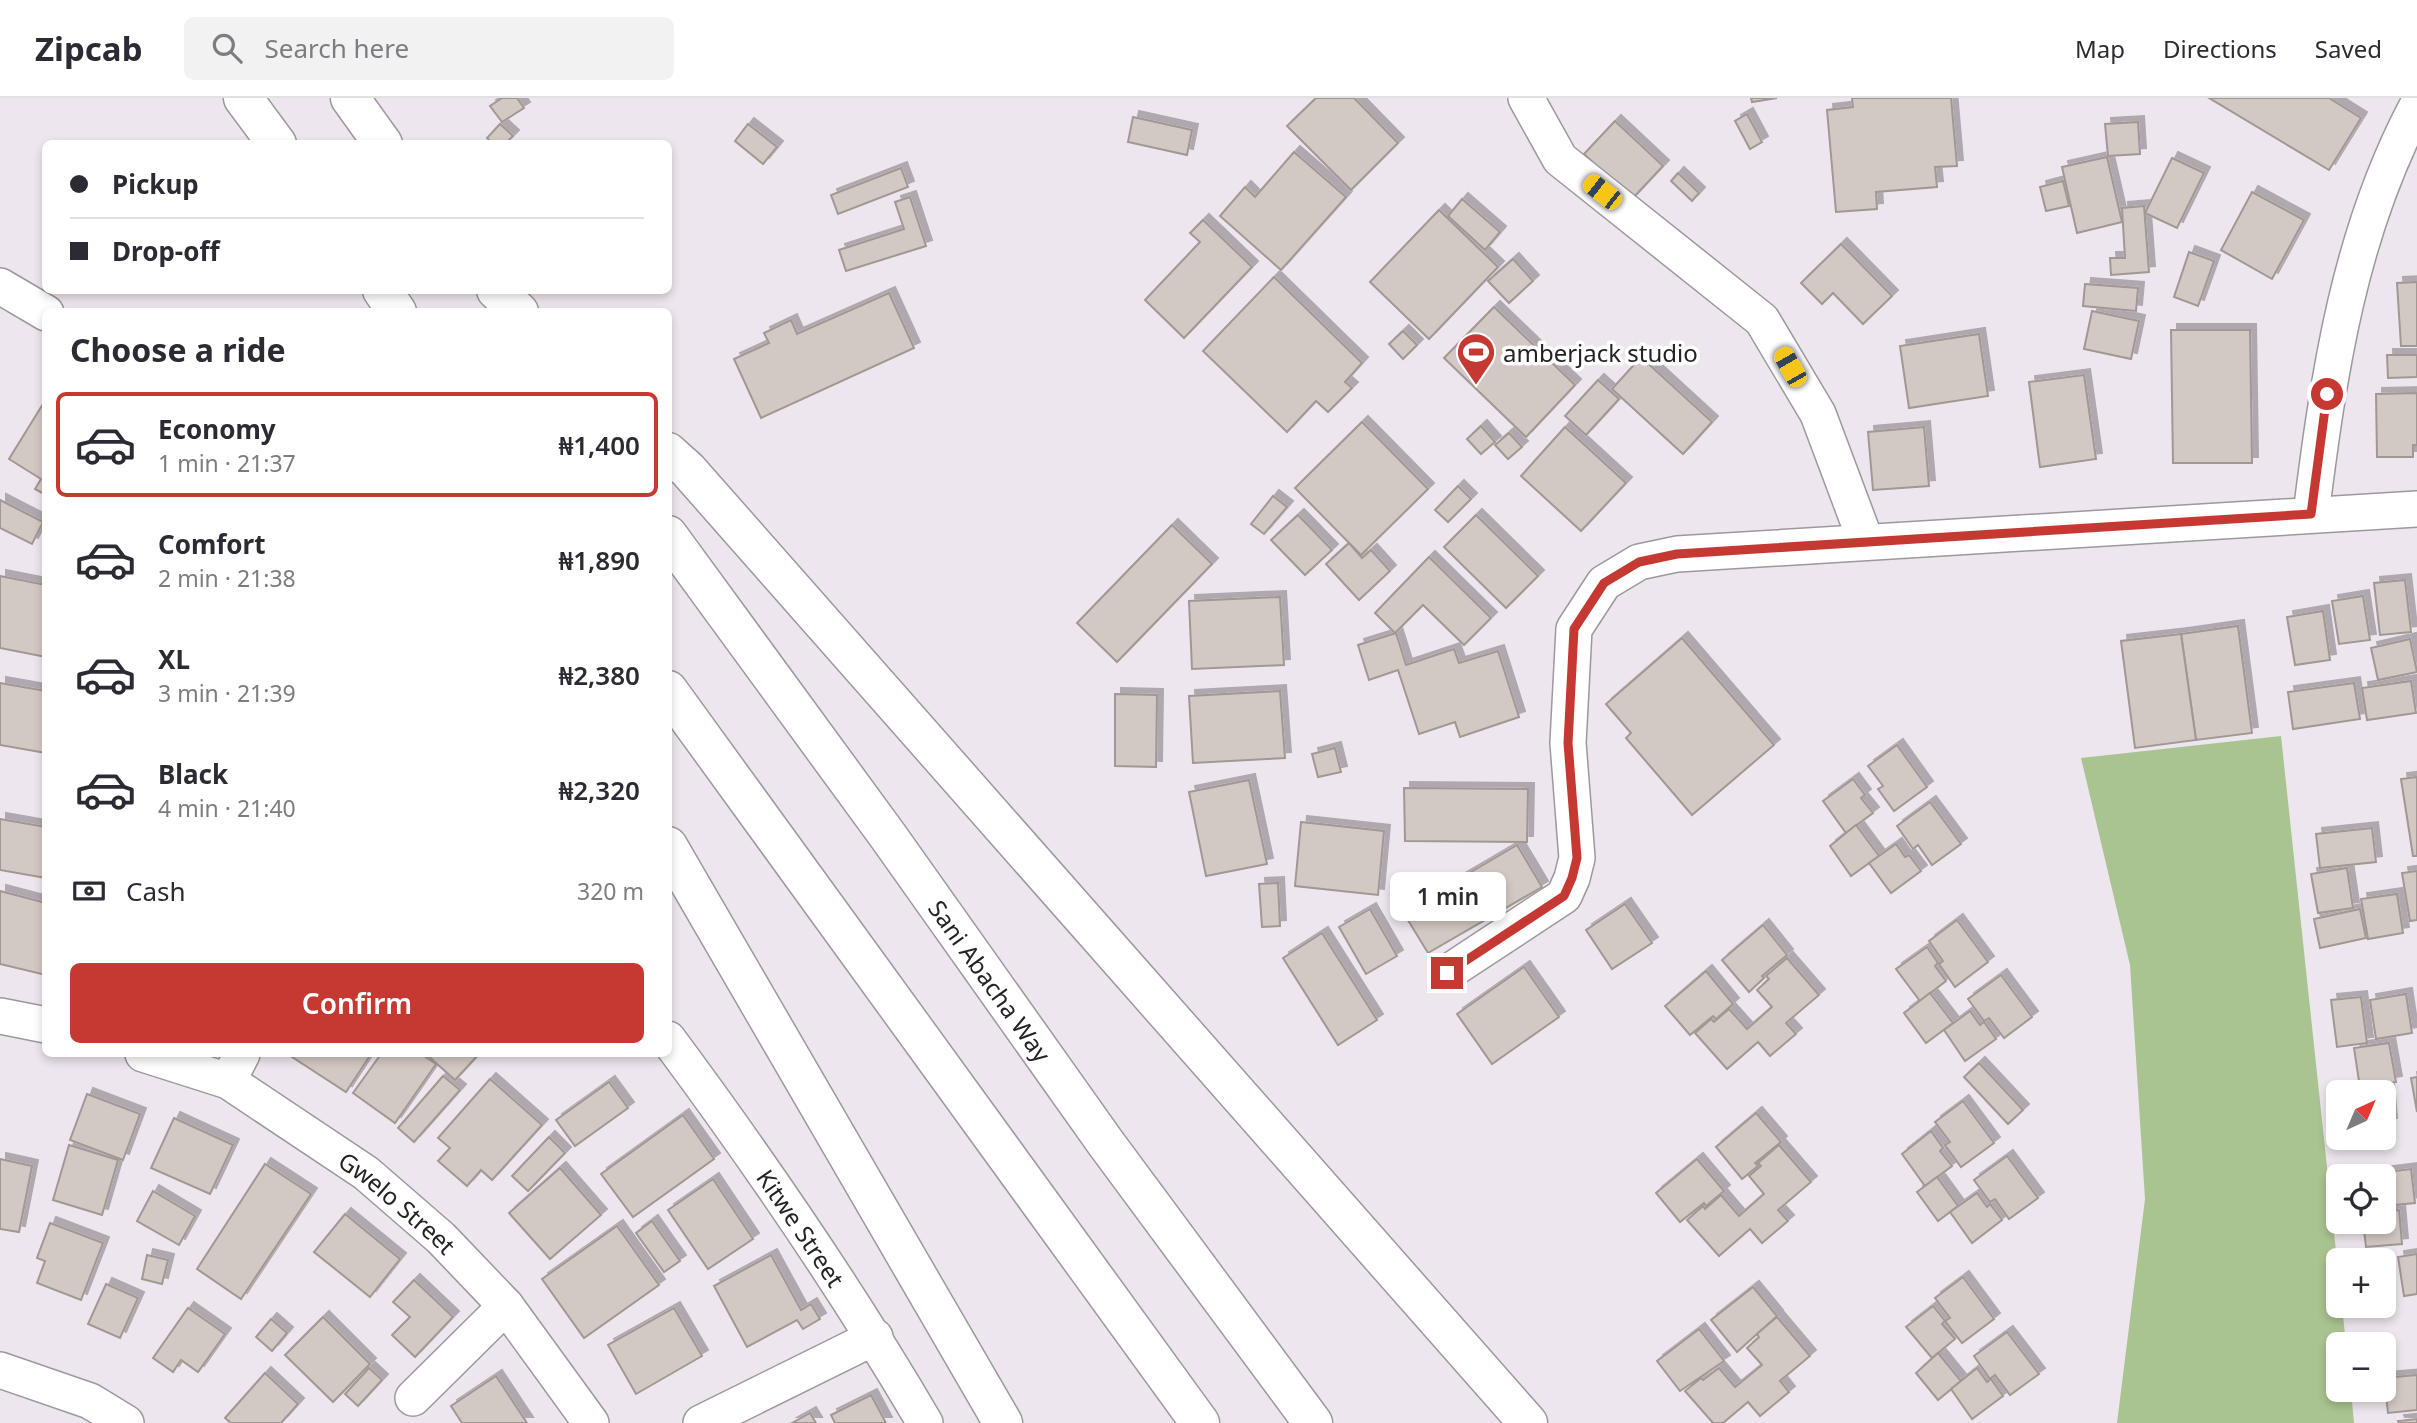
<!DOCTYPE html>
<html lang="en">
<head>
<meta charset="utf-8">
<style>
	body { margin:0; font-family:"Noto Sans",sans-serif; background:#f2f2f3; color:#2b2b33; height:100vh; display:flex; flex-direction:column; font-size:26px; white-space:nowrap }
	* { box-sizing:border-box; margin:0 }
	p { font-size:23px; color:#7c7c81 }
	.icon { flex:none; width:38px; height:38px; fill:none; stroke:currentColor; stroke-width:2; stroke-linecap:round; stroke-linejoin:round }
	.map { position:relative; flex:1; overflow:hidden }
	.panel { position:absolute; left:42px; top:210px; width:630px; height:749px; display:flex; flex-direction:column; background:#fff; border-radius:10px; box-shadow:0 4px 10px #0003 }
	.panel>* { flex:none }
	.top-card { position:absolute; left:42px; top:42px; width:630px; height:154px; border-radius:10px; box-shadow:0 4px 10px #0003; display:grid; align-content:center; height:154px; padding:0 28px; background:#fff }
	.needle { width:46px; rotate:44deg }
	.controls { position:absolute; left:2326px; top:982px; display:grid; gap:14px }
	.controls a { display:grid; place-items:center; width:70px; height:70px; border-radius:10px; background:#fff; box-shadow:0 4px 10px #0003; font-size:35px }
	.end { position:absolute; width:32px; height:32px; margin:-16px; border:9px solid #c63832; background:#fff; box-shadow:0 0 0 4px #fff }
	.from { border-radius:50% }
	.bubble { position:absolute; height:49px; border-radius:10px; background:#fff; box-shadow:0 4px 10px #0003; font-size:23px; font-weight:600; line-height:49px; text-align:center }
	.car { position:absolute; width:21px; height:42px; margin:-21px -10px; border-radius:9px; box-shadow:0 0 5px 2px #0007; background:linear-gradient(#f5c518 24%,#345 0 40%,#f5c518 0 76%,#345 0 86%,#f5c518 0) }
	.top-card b { display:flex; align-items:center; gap:24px; height:66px; font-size:26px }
	.top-card b+b { border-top:2px solid #e1e1e2 }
	.top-card i { width:18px; height:18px; background:#2b2b33 }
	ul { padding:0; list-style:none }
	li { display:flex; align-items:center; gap:21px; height:105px; margin:0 14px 10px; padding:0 14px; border:4px solid transparent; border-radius:10px }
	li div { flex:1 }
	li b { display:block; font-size:26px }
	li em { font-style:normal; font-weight:600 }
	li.active { border-color:#c63832 }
	li>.icon { width:63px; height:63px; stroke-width:1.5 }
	h2 { padding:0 28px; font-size:32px; line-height:84px }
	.pay { display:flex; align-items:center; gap:18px; height:77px; padding:0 28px; font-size:26px }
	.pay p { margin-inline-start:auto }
	.button { display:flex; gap:14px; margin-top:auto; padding:14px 28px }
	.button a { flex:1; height:80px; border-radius:10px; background:#c63832; color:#fff; font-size:28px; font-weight:600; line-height:80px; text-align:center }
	header { display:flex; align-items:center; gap:42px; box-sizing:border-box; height:98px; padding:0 35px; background:#fff; border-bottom:2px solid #e1e1e2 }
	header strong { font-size:33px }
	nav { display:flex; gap:38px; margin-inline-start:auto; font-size:24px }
	.search { width:490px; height:63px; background:#f2f2f3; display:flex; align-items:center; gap:18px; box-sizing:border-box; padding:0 24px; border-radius:10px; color:#7c7c81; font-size:26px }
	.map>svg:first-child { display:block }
	.green { fill:#aac491 }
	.building { fill:#d3c9c4; stroke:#a19893; stroke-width:2; filter:url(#shadow) }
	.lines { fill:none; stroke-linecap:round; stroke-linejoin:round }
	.minor-casing { stroke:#9e979e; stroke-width:38 }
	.highway-casing { stroke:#9e979e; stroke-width:41 }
	.minor { stroke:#fff; stroke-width:35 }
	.highway { stroke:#fff; stroke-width:38 }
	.route { stroke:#c63832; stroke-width:9 }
	.labels { text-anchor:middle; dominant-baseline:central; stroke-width:7; stroke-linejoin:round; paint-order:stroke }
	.poi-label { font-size:24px; fill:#252224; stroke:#fff; text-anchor:start }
	.street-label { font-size:24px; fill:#252224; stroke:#fff }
</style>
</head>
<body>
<header>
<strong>Zipcab</strong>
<div class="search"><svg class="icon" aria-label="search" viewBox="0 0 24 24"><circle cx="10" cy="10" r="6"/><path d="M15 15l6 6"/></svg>Search here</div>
<nav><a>Map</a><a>Directions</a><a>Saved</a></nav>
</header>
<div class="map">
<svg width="2417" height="1325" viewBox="0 0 2417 1325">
	<defs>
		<filter id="shadow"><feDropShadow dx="6" dy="-6" stdDeviation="0" flood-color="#0004"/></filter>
	</defs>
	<rect width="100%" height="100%" fill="#eee6ee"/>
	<!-- green -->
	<path class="green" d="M2281 638 2338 1172V1208H2342L2346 1246H2338V1292H2351L2354 1325H2117L2145 1101 2130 867 2081 660Z"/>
	<!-- building -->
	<g class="building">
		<path d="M502 0H517L524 10 502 24 490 8Z"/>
		<path d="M1316 0H1354L1398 45 1351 92 1287 28Z"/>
		<path d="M1751 0H1777L1752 4Z"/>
		<path d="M1852 0H1951L1957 68 1935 69 1937 89 1876 94 1877 111 1836 114 1827 12 1853 9Z"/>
		<path d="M2209 0H2329L2361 20 2329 72Z"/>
		<path d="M1747 16 1762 44 1750 51 1735 23Z"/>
		<path d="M1133 19 1192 32 1187 57 1128 44Z"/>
		<path d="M1615 23 1663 68 1632 101 1584 56Z"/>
		<path d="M2138 24 2140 56 2108 58 2105 26Z"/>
		<path d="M500 26 513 38 505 46H493L487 40Z"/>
		<path d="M748 26 777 49 763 66 735 43Z"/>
		<path d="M1294 54 1346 99 1281 172 1220 118 1245 89 1255 99Z"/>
		<path d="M2107 59 2122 124 2077 135 2062 69Z"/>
		<path d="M2172 60 2204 75 2177 130 2145 115Z"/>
		<path d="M901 70 908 89 838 116 831 97Z"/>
		<path d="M1678 75 1699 95 1692 103 1671 83Z"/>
		<path d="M2063 83 2069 108 2046 113 2040 89Z"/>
		<path d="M2252 94 2304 122 2272 181 2221 152Z"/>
		<path d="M910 99 926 148 846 173 839 152 904 131 895 104Z"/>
		<path d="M1462 101 1500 134 1485 152 1448 118Z"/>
		<path d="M2144 108 2149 174 2111 177 2110 160H2125L2122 110Z"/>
		<path d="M1439 112 1498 169 1429 241 1370 184Z"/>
		<path d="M1203 122 1252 169 1184 240 1145 202 1200 144 1190 135Z"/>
		<path d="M1841 146 1892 198 1863 226 1833 195 1822 206 1801 185Z"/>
		<path d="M2189 154 2214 163 2198 208 2174 199Z"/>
		<path d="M1513 161 1533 183 1509 205 1488 183Z"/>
		<path d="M1274 179 1362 265 1345 284 1352 290 1328 314 1316 303 1287 334 1203 253Z"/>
		<path d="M2417 184V248H2401L2397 185Z"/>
		<path d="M2085 186 2138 190 2136 213 2083 208Z"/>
		<path d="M889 195 914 250 761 320 734 261 769 245 764 235 791 222 797 236Z"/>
		<path d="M1494 209 1575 287 1526 339 1444 260Z"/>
		<path d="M2092 213 2139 223 2131 261 2084 251Z"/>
		<path d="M2171 232H2250L2252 365H2173Z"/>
		<path d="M1403 233 1417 247 1403 261 1389 246Z"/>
		<path d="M1979 236 1988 298 1909 310 1900 248Z"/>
		<path d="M2387 257H2417V279L2388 280Z"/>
		<path d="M1641 259 1712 324 1683 356 1612 291Z"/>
		<path d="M2084 277 2096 361 2040 369 2029 284Z"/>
		<path d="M1598 282 1619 301 1586 337 1565 318Z"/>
		<path d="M2417 295V347H2413V359H2377L2376 296Z"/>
		<path d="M46 301V397L35 391 41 381 9 361Z"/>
		<path d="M1362 324 1428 391 1361 457 1295 390Z"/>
		<path d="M1481 328 1495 344 1481 356 1467 341Z"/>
		<path d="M1565 329 1626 385 1581 433 1521 378Z"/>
		<path d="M1924 329 1929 388 1873 392 1868 334Z"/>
		<path d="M1509 335 1522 349 1508 361 1495 347Z"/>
		<path d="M1458 388 1471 401 1448 424 1435 412Z"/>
		<path d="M1273 398 1287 409 1264 436 1251 426Z"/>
		<path d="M0 402 43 424 32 446 0 430Z"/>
		<path d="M1298 417 1332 452 1305 477 1271 442Z"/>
		<path d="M1476 417 1538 478 1506 510 1444 449Z"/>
		<path d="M1172 427 1212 466 1117 564 1077 525Z"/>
		<path d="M1349 445 1362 460 1371 452 1390 473 1359 502 1326 466Z"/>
		<path d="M1429 459 1491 520 1464 547 1423 507 1395 535 1375 515Z"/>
		<path d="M0 478 46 487V559L0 550Z"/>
		<path d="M2405 482 2411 534 2380 537 2374 485Z"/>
		<path d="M2363 498 2370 542 2339 546 2332 503Z"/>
		<path d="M1280 499 1284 567 1192 571 1189 503Z"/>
		<path d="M2323 513 2330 562 2295 567 2287 519Z"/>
		<path d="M2238 528 2252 635 2196 642 2181 536Z"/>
		<path d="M1396 535 1406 567 1454 551 1459 565 1498 553 1519 619 1460 639 1455 624 1419 636 1398 572 1369 582 1358 547Z"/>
		<path d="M2181 536 2196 642 2135 650 2121 543Z"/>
		<path d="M1682 540 1774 647 1692 717 1626 640 1631 635 1606 606Z"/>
		<path d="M2410 541 2417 574 2378 582 2371 550Z"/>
		<path d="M2411 583 2416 615 2367 622 2362 590Z"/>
		<path d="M0 585 46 593V655L0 647Z"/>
		<path d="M2354 585 2360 621 2293 631 2288 594Z"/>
		<path d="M1280 593 1285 660 1193 665 1189 598Z"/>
		<path d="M1115 596 1157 597 1156 669 1115 668Z"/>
		<path d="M1897 647 1927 689 1894 713 1878 691 1883 688 1868 668Z"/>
		<path d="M1335 650 1341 674 1318 679 1312 656Z"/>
		<path d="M2417 679V758H2413L2401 681Z"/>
		<path d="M1853 681 1865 697 1861 700 1873 715 1846 735 1823 703Z"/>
		<path d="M1249 682 1267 766 1206 778 1189 694Z"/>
		<path d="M1404 690 1528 691 1527 744 1405 743Z"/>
		<path d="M1930 704 1961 746 1932 767 1918 747 1913 751 1897 728Z"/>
		<path d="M0 721 46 729V780L0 772Z"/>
		<path d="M1301 724 1384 733 1378 797 1295 788Z"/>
		<path d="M1856 727 1879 758 1851 778 1830 748Z"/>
		<path d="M2372 730 2376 764 2320 770 2316 736Z"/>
		<path d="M1896 746 1905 759 1909 757 1921 773 1891 795 1869 765Z"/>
		<path d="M1517 747 1542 789 1428 855 1403 814Z"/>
		<path d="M2347 770 2353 810 2318 815 2311 776Z"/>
		<path d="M2417 773V822L2410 823 2402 775Z"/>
		<path d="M1278 785 1280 828 1262 829 1259 786Z"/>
		<path d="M0 793 46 805V877L0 866Z"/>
		<path d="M2397 796 2403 835 2368 841 2361 801Z"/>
		<path d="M1625 806 1652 845 1612 871 1586 832Z"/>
		<path d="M1370 811 1397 858 1366 876 1339 829Z"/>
		<path d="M2360 811 2366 840 2320 850 2314 821Z"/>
		<path d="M1957 822 1988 864 1955 889 1939 866 1943 863 1929 843Z"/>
		<path d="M1763 827 1787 857 1762 878 1764 880 1749 894 1722 862Z"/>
		<path d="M1322 835 1377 922 1338 947 1283 860Z"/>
		<path d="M1927 849 1938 865 1935 868 1946 883 1920 903 1896 871Z"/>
		<path d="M1787 860 1819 897 1786 925 1796 936 1770 958 1758 944 1727 971 1695 935 1711 921 1714 924 1729 911 1747 931 1772 909 1757 892 1769 881 1766 878Z"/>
		<path d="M1524 869 1559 919 1492 966 1457 916Z"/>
		<path d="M1706 873 1733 906 1716 921 1713 918 1690 937 1665 908Z"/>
		<path d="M2001 877 2032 919 2004 940 1989 920 1984 923 1968 901Z"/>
		<path d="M1930 895 1953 925 1926 945 1904 915Z"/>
		<path d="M2406 896 2412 935 2376 941 2370 902Z"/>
		<path d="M2361 899 2367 945 2337 949 2331 902Z"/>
		<path d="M1970 913 1980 927 1984 924 1996 941 1965 963 1944 932Z"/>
		<path d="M2389 945 2396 984 2360 990 2354 950Z"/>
		<path d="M294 956H371L346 994 292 959Z"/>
		<path d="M381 956H421L436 966 395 1025 353 995Z"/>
		<path d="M426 956H479L455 982Z"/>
		<path d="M1979 965 2023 1012 2008 1026 1964 979Z"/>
		<path d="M443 978 460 992 414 1044 398 1030Z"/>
		<path d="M2417 979V1014L2411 980Z"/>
		<path d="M490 981 542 1027 492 1082 481 1072 467 1088 438 1063 450 1050 438 1040Z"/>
		<path d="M609 984 628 1010 575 1048 556 1022Z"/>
		<path d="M2388 991 2391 1026 2384 1027V994H2364Z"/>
		<path d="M87 996 140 1016 123 1062 70 1042Z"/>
		<path d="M2338 997V1032H2336L2332 998Z"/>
		<path d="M1963 1003 1994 1045 1961 1069 1945 1047 1950 1044 1935 1024Z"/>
		<path d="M1756 1015 1781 1044 1755 1065 1758 1068 1742 1081 1716 1049Z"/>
		<path d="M683 1017 714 1061 633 1119 601 1076Z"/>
		<path d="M174 1020 233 1047 210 1096 151 1070Z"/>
		<path d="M1931 1033 1943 1050 1940 1053 1952 1068 1925 1088 1902 1056Z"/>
		<path d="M549 1039 565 1055 528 1093 512 1078Z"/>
		<path d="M69 1047 118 1062 102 1117 53 1102Z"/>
		<path d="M1779 1047 1811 1084 1778 1112 1788 1123 1762 1145 1750 1131 1719 1158 1687 1122 1703 1108 1705 1111 1721 1097 1739 1118 1764 1096 1749 1078 1761 1068 1758 1065Z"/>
		<path d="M2007 1058 2038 1100 2009 1121 1995 1101 1990 1104 1974 1082Z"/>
		<path d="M0 1061 32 1068 19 1134 0 1131Z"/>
		<path d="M1697 1061 1724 1093 1706 1108 1704 1105 1680 1124 1656 1095Z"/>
		<path d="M265 1066 311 1096 241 1201 197 1171Z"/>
		<path d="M560 1070 601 1117 550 1161 509 1115Z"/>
		<path d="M2411 1071 2415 1105 2384 1108V1078H2355Z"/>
		<path d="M1937 1079 1958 1108 1938 1123 1917 1094Z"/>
		<path d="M713 1081 753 1141 708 1171 668 1112Z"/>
		<path d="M153 1093 195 1118 179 1147 137 1123Z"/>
		<path d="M1977 1095 1987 1109 1990 1106 2002 1122 1972 1145 1950 1114Z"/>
		<path d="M2399 1112 2402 1146 2366 1149 2363 1124H2384V1114Z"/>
		<path d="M345 1116 400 1161 370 1199 314 1154Z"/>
		<path d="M652 1123 680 1163 664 1174 636 1135Z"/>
		<path d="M50 1125 103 1145 81 1202 37 1185 45 1163 37 1160Z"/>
		<path d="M617 1128 659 1187 584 1240 542 1181Z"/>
		<path d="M2417 1156V1196L2404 1198 2398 1159Z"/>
		<path d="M147 1157 168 1162 162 1186 142 1181Z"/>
		<path d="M771 1157 801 1212 811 1206 820 1221 803 1231 797 1222 747 1249 714 1188Z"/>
		<path d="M1963 1179 1994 1221 1962 1245 1945 1223 1950 1220 1935 1200Z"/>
		<path d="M414 1182 453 1219 415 1259 392 1237 410 1219 393 1204Z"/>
		<path d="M106 1186 138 1200 120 1240 88 1226Z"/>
		<path d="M1753 1189 1777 1218 1737 1254 1711 1222Z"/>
		<path d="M1933 1208 1945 1223 1942 1226 1955 1241 1932 1260 1906 1229Z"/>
		<path d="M2354 1208H2383L2384 1213 2355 1216Z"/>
		<path d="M188 1210 225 1236 198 1274 181 1262 173 1274 153 1260Z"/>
		<path d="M674 1210 702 1258 636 1296 608 1247Z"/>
		<path d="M323 1219 370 1266 333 1304 285 1257Z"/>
		<path d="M1777 1219 1810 1258 1780 1283 1789 1294 1760 1318 1748 1304 1723 1325H1713L1685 1293 1701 1280 1703 1282 1719 1270 1735 1289 1762 1267 1747 1250 1759 1239 1757 1236Z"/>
		<path d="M271 1221 287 1235 272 1253 256 1239Z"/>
		<path d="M1699 1231 1724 1263 1680 1293 1657 1263Z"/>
		<path d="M2007 1234 2039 1276 2010 1297 1995 1277 1990 1281 1974 1258Z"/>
		<path d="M1938 1255 1961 1283 1938 1302 1916 1275Z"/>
		<path d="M369 1270 382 1282 358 1308 345 1296Z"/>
		<path d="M1977 1270 1987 1284 1991 1281 2003 1298 1972 1321 1951 1291Z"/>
		<path d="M265 1275 298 1306 281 1325H231L225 1320Z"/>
		<path d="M2417 1277V1312L2388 1315 2384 1280Z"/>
		<path d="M496 1278 527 1325H462L451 1308Z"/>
		<path d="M871 1297 886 1325H835L831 1317Z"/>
		<path d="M810 1315 816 1325H792Z"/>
		<path d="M2417 1321V1325H2399L2398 1323Z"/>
	</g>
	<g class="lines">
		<!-- minor casing -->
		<g class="minor-casing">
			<g id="minor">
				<path d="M1526 0 1560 61 1762 222 1818 316 1866 444"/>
				<path d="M0 188 46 215"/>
				<path d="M2311 416C2329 274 2349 136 2417 8"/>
				<path d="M1447 875 1564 798 1572 780 1577 760 1568 645 1574 531 1604 485 1639 464 1677 456 2417 411"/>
				<path d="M0 918 46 927"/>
				<path id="s1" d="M668 941C760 1065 847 1192 925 1325"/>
				<path id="s2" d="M143 956 228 983 366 1075 441 1140 506 1208 591 1325"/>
				<path d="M228 983 242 956"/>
				<path d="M0 1272 90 1303 126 1325"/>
				<path d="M413 1300 506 1208"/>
				<path d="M701 1325 875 1239"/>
			</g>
		</g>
		<!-- highway casing -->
		<g class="highway-casing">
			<g id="highway">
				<path d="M243 0 277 46"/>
				<path d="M350 0 383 46"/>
				<path d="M382 192 397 214"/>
				<path d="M496 192 519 214"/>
				<path d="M668 354 688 372 1528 1325"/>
				<path id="s3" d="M668 437 888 738 1105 1044 1313 1325"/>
				<path d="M668 592 1200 1325"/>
				<path d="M668 748 1003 1325"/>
			</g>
		</g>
		<!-- minor -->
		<use href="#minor" class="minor"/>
		<!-- highway -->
		<use href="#highway" class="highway"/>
	</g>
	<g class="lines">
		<!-- route -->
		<path class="route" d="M1447 875 1564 798 1572 780 1577 760 1568 645 1574 531 1604 485 1639 464 1677 456 2311 416 2327 296"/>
	</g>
	<!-- icons -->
	<defs>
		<g id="stadium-pin" transform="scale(2.0125)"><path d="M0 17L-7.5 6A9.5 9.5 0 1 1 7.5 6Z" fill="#c63832" stroke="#fff"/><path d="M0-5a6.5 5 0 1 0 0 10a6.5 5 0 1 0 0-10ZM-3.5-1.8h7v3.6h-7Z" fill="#fff"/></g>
	</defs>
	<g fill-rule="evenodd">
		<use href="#stadium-pin" x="1476" y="254"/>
	</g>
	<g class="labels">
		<!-- poi labels -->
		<g class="poi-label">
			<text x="1503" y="254">amberjack studio</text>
		</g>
		<!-- street labels -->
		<g class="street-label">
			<text stroke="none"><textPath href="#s3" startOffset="550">Sani Abacha Way</textPath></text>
			<text stroke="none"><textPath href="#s2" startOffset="298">Gwelo Street</textPath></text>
			<text stroke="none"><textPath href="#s1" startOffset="231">Kitwe Street</textPath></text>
		</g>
	</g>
</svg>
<div class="controls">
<a><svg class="needle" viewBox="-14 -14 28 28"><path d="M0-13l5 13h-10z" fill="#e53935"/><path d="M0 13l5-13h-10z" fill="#7c7c81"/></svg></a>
<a><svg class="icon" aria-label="locate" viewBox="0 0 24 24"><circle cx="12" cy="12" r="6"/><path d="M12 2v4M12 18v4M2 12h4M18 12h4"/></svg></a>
<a>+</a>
<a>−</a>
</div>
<i class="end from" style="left:2327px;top:296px"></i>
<i class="end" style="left:1447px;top:875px"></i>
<div class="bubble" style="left:1390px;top:774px;width:116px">1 min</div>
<i class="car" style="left:1602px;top:94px;rotate:308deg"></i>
<i class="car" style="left:1790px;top:269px;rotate:330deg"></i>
<div class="top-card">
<b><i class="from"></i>Pickup</b>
<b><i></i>Drop-off</b>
</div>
<section class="panel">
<h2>Choose a ride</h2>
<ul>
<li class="active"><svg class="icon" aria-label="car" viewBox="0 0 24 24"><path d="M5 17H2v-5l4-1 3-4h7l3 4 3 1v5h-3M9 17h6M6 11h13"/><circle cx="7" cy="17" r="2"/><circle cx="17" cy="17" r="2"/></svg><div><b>Economy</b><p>1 min · 21:37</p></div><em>₦1,400</em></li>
<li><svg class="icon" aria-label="car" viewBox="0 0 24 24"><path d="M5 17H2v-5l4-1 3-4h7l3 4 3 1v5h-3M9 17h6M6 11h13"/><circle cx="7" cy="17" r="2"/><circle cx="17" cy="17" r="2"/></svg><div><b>Comfort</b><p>2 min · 21:38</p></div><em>₦1,890</em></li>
<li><svg class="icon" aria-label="car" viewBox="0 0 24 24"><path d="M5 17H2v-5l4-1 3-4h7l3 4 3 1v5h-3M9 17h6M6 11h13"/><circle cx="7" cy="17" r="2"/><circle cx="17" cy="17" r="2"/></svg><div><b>XL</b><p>3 min · 21:39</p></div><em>₦2,380</em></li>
<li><svg class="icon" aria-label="car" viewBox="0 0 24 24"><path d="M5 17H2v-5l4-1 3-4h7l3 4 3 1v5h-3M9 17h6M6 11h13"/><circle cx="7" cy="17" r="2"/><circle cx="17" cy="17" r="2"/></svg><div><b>Black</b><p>4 min · 21:40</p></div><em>₦2,320</em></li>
</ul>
<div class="pay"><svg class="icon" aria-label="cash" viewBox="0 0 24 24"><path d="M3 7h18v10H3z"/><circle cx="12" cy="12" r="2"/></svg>Cash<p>320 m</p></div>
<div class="button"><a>Confirm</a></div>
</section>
</div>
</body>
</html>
